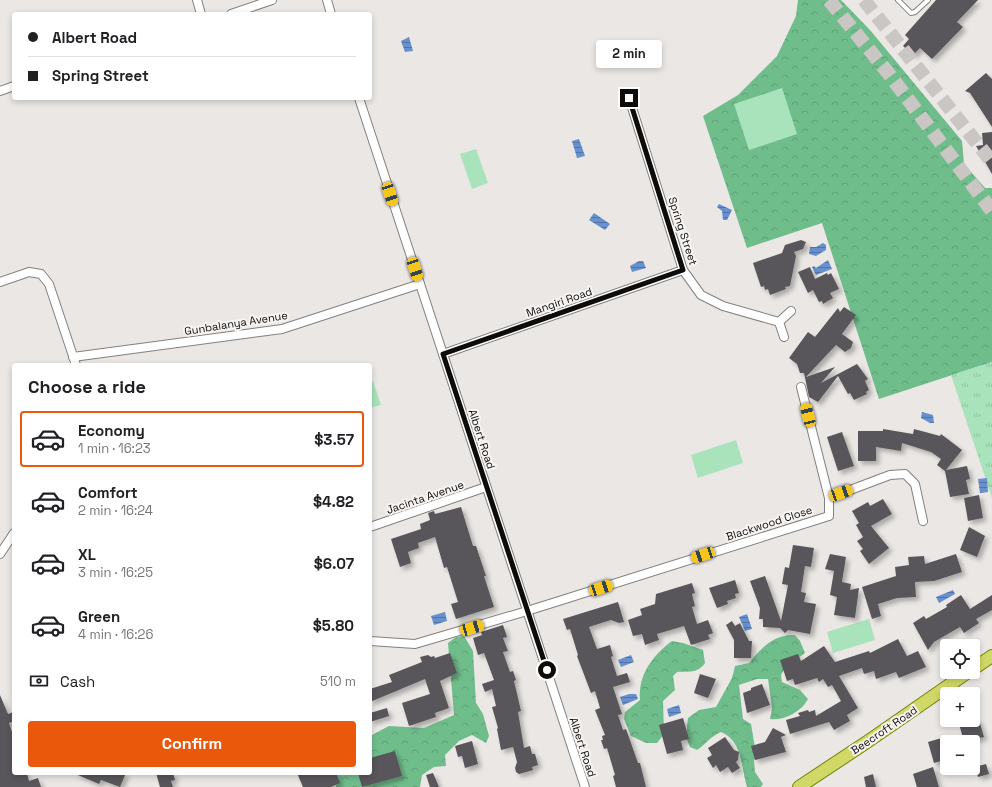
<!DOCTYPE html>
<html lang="en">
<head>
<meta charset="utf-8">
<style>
	body { margin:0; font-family:"Space Grotesk",sans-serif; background:#f6f6f6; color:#202124; height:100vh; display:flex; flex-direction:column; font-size:15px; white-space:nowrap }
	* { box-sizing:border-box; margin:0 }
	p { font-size:13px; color:#757577 }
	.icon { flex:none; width:22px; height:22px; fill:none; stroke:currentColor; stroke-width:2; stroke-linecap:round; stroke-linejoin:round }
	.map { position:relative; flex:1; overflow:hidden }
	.sheet { position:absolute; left:12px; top:363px; width:360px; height:412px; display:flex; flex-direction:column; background:#fff; border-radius:4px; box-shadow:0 2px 6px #0003 }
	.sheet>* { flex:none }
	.guide { position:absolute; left:12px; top:12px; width:360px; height:88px; border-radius:4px; box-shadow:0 2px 6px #0003; display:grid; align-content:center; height:88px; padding:0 16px; background:#fff }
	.buttons { position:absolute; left:940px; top:639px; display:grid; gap:8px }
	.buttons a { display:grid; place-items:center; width:40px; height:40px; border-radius:4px; background:#fff; box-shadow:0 2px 6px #0003; font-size:20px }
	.end { position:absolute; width:18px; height:18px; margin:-9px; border:5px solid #0d0c0b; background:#fff; box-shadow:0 0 0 2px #fff }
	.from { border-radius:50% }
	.bubble { position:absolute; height:28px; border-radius:4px; background:#fff; box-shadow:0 2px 6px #0003; font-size:13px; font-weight:800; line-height:28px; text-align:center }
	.car { position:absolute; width:12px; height:24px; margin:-12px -6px; border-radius:5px; box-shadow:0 0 3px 1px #0007; background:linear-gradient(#f5c518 24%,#345 0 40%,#f5c518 0 76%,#345 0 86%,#f5c518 0) }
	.guide b { display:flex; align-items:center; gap:14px; height:38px; font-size:15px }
	.guide b+b { border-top:1px solid #e0e0e0 }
	.guide i { width:10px; height:10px; background:#202124 }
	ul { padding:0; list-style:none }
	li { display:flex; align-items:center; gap:12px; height:56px; margin:0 8px 6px; padding:0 8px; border:2px solid transparent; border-radius:4px }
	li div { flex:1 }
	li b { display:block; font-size:15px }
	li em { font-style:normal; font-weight:800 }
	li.selected { border-color:#ea580c }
	li>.icon { width:36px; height:36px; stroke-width:1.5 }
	h2 { padding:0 16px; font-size:18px; line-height:48px }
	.pay { display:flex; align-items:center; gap:10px; height:44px; padding:0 16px; font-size:15px }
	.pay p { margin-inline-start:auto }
	.button { display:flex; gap:8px; margin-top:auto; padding:8px 16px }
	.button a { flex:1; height:46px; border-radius:4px; background:#ea580c; color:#fff; font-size:16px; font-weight:800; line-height:46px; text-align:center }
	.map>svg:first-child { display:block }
	.forest { fill:url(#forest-crowns) }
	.park { fill:url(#park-tufts) }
	.pitch { fill:#a8e3bb }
	.water { fill:url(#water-rules) }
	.building { fill:#58575a; filter:url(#shadow) }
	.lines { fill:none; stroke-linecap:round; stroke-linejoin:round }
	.motorway-tunnel { stroke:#c9c6c3; stroke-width:14; stroke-dasharray:14 7; stroke-linecap:butt }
	.service-casing { stroke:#83817e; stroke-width:6 }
	.minor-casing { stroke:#83817e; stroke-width:10 }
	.primary-casing { stroke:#778005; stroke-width:14 }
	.service { stroke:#fff; stroke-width:4 }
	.minor { stroke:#fff; stroke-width:8 }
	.primary { stroke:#d0d967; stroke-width:12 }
	.route { stroke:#0d0c0b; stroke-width:5 }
	.labels { text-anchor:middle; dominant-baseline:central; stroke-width:4; stroke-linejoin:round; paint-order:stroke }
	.street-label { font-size:11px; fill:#0d0c0b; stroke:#f7f4f2 }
</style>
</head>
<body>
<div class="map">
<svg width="992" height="787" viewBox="0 0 992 787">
	<defs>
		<pattern id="forest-crowns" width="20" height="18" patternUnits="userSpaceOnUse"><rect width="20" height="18" fill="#70bd8c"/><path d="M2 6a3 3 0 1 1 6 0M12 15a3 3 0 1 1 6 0" fill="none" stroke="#60a177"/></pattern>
		<pattern id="park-tufts" width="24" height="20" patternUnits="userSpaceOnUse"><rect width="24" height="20" fill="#a8e3bb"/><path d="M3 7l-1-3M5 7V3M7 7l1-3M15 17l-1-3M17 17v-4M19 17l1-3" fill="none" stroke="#8fc29f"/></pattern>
		<pattern id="water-rules" width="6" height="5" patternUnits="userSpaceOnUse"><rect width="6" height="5" fill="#6690ce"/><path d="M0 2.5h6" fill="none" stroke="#5274a5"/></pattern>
		<filter id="shadow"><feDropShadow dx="3.5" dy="3.5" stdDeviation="2" flood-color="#0004"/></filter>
	</defs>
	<rect width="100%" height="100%" fill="#eae7e4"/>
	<!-- forest -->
	<g class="forest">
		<path d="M798 0H841L870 30 962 141 964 164 985 188H992V362L879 399 822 223 747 248 703 116 738 95 777 56 796 16Z"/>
		<path d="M795 635 800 641 805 653 785 668 781 675 782 682 800 690 808 699C801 712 784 721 770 719L772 708 768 679H757L739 685 743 719 751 724 756 754 754 761 755 772 763 784 761 787H747C741 768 743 741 721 732 711 736 706 744 697 750L690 747 686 737 688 718 699 710 716 707 732 678 735 666 749 663C761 648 774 634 795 635Z"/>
		<path d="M464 636 473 651 476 703 483 714 489 736 486 743 472 735 459 741 445 755 446 766 434 767 422 775 420 787H336L337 781 333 773H370V736L389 726 424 728 454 715 448 643 456 637Z"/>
		<path d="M672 641 683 643 703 650 705 663C697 674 689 671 677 672L673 676 675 690 663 701 664 734 657 743H646L631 736 624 719 625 712 640 700C638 675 652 656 672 641Z"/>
	</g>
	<!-- park -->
	<path class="park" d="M992 362V498L951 375Z"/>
	<!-- pitch -->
	<g class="pitch">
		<path d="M782 88 797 134 749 150 734 104Z"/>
		<path d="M476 149 488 183 472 189 460 154Z"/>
		<path d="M373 381 381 405 370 408V383Z"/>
		<path d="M736 440 743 463 698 478 691 455Z"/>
		<path d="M869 619 875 640 833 653 827 632Z"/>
	</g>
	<!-- water -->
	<g class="water">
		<path d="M409 37 413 51 405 52 401 41Z"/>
		<path d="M579 139 585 156 577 158 572 141Z"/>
		<path d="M719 204 732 210 727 220H723L722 211 717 207Z"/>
		<path d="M594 213 610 224 605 230 589 220Z"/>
		<path d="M823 243 826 245V250L816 256 809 254 810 247H816Z"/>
		<path d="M828 260 832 269 816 275 812 267 814 266 816 268Z"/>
		<path d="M639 261H643L646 268 632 272 630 266Z"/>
		<path d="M922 412 933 415 934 423H930L921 418Z"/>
		<path d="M987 478 988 492 980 493 978 479Z"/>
		<path d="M953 590 955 594 939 603 936 597Z"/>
		<path d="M445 612 447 621 434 625 431 616Z"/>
		<path d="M747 614 752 629 745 631 739 617Z"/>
		<path d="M631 655 634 662 621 667 618 660Z"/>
		<path d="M629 694H636L638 699 623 705 620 697Z"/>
		<path d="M679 705 681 713 669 717 667 709Z"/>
	</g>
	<!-- building -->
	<g class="building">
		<path d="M936 0H978L957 22 963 27 932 59 920 48 913 55 903 46 909 39 905 35Z"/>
		<path d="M986 73 992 79V127L970 93 965 91Z"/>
		<path d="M992 132V174L976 146 983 145 982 133Z"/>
		<path d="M801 240 806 242 803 249 794 252 796 256 790 286 785 287 786 289 770 295 768 289 765 290 764 286 761 287 753 263 782 253 785 245Z"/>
		<path d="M810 267 815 279 827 273 828 275 831 273 839 289 830 293 833 298 823 304 822 301 819 302 813 290 808 293 798 272Z"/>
		<path d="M844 307 856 315 842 334 853 342 851 348 845 352 836 345 806 377 835 367 821 383 857 364 868 379 865 381 869 390 866 392 867 394 854 400 850 393 848 394 838 376 818 402 809 397 804 373H800L797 364 789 358 808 332 815 337 838 308 840 312Z"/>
		<path d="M883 429 913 434 914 429 940 436 941 434 962 450 946 470 967 466 970 479 966 480 969 494 950 497 945 471 937 465 941 459 931 452 902 443 901 451 876 447V461H858V431H883Z"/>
		<path d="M842 432 854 466 838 471 827 437Z"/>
		<path d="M979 495 983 518 968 521 964 498Z"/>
		<path d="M883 499 892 514 871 526 889 548 869 564 860 551 863 549 857 541 863 537 856 525 859 523 852 511 868 502 870 506Z"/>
		<path d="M461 507 473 546H476L486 576H484L494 607 456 619 451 604 458 602 447 567 444 568 435 537 418 543 419 548 408 552 411 563 400 567 391 539 421 529 420 524 430 520 428 513 434 511 435 514Z"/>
		<path d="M969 527 985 536 977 557 960 550Z"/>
		<path d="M793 545 814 548 811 567 805 566 801 592 806 593 804 602 816 604 810 634 788 630 785 633 780 628 763 627V619H759L760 608 750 581 765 576 781 621 788 585 782 584 785 567 789 568Z"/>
		<path d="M830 554 846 557 842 582 851 584 850 590 859 588 855 618 834 615 837 597 830 595 834 571 825 569Z"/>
		<path d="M956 554 962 572 934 581 915 582 916 597 897 598 878 604 881 616 872 619 862 587 896 576 895 567 909 565 908 557 924 556 925 564Z"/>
		<path d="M735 580 739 593 735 594 736 598 727 601 728 604 717 608 709 588Z"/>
		<path d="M692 583 695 593 692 594 695 606 692 607 697 624 708 620 713 633 708 635 710 639 691 645 684 626 657 634 659 640 645 645 642 634 633 636 628 620 642 615 640 609 655 604 656 594Z"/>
		<path d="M961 595 970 609 992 595V610L976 619 979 623 964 633 960 627 934 642 928 650 913 623 924 616 926 619 947 607 946 605Z"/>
		<path d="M618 602 624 622 619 623 611 620 589 627 597 649 610 645 613 656 611 657 617 676 627 673 630 682 613 687 622 714 618 715 623 730 626 729 638 763H640L646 787H616L613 776 615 775 607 748 604 749 601 740H603L602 736 605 735 595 710 600 708 595 691 591 693 577 656 578 655 570 629 567 630 563 619Z"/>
		<path d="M732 621 735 626 740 623 749 641H752L751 658H734V640L726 625Z"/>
		<path d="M503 625 507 637 503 638 508 651 503 652 510 672 513 671 516 680 514 681 521 711 518 712 524 748 530 746 532 754H535L538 765 532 767 533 770 519 774 516 772 515 768 517 762 513 747 501 750 497 729 498 728 492 707 496 706 492 689 485 692 482 684 494 680 484 653 478 655 473 638 482 635 481 632Z"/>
		<path d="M898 639 907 656 918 651 926 667 899 678 896 672 876 679 874 671 864 674 862 668 839 676 858 708 847 715 850 721 834 730 829 722 790 734 786 720 800 716 798 713 808 710 809 712 815 710 816 716 841 701 832 685 828 687 823 679 819 682 817 678 795 685 793 679 787 681 780 660 798 654 801 661 824 646 835 662 869 651 870 653Z"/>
		<path d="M450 653 457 673 440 681 449 708 435 713 436 717 409 726 402 703 430 694 425 679 370 702V689L392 682 389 675 422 662 420 657 428 655 431 657 434 656 435 658Z"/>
		<path d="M700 674 716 679 708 698 694 693Z"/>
		<path d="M762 684 770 705 747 713 743 693 751 690V688Z"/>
		<path d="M0 695 8 714 14 712V721L9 723 14 738V773H27L29 781 38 778 41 787H0Z"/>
		<path d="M387 708 389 716 370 722V713Z"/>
		<path d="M683 718 689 739 681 741 683 750 667 754 659 725Z"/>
		<path d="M958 720H979L984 737 964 742Z"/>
		<path d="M773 728 786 735 781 737 786 752 755 760 751 746 765 742Z"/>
		<path d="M725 737 734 750 739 752 738 760 736 762 740 768 732 773 728 767 720 772 716 765 713 768 707 758 712 755 708 748Z"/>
		<path d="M945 737 947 744V759L934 763 928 742Z"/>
		<path d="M472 741 478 764 465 768 462 756 458 757 455 746Z"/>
		<path d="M395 751 402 776 362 787 358 773H370V758Z"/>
		<path d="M986 764 989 774 978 777 975 767Z"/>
		<path d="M933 767 939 787H917L913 774Z"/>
		<path d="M73 773H126L120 787 101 780 99 784Z"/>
		<path d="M156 773H173L175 780 171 781 173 787H160Z"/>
		<path d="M297 773H336L340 783 331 787H303Z"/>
		<path d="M433 773 439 787H430L426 775Z"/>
		<path d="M873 774 876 787H866L864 777Z"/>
	</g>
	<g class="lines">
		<!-- motorway-tunnel -->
		<g class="motorway-tunnel">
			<path d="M829 0 889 74 992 211"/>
			<path d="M864 0 992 162"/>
		</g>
		<!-- service casing -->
		<g class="service-casing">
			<path id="service" d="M898 0 911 13 915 12 928 0"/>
		</g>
		<!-- minor casing -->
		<g class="minor-casing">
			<g id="minor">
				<path d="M197 0 201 14"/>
				<path d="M327 0 331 14"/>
				<path d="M231 14 272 0"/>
				<path d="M0 91 14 86"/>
				<path d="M359 98 585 787"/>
				<path d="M629 98 683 270 701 295 723 306 779 322 784 337"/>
				<path d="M0 282 29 272 41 274 49 284 76 365"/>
				<path d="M779 322 791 311"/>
				<path d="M443 354 683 270"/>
				<path d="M73 357 282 329 420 284"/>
				<path d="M801 387 829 498"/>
				<path d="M370 527 486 487"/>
				<path d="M0 554 14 533"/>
				<path d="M370 641 415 644 527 611 829 516V498L890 475 905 474 915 484 923 521"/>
			</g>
		</g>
		<!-- primary casing -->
		<g class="primary-casing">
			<g id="primary">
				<path d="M973 669 992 656"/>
				<path d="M799 787 867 742 968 672"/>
			</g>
		</g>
		<!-- service -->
		<use href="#service" class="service"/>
		<!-- minor -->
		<use href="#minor" class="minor"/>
		<!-- primary -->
		<use href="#primary" class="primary"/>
	</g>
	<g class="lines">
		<!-- route -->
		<path class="route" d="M547 670 443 354 683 270 629 98"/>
	</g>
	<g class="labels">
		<!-- street labels -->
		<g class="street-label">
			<text transform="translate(683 231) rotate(72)">Spring Street</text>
			<text transform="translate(559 302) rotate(-19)">Mangiri Road</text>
			<text transform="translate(236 323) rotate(-9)">Gunbalanya Avenue</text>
			<text transform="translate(482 439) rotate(72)">Albert Road</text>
			<text transform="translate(425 497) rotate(-19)">Jacinta Avenue</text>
			<text transform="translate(769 523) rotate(-18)">Blackwood Close</text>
			<text transform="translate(884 730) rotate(-34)">Beecroft Road</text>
			<text transform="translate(583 747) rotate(72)">Albert Road</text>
		</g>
	</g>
</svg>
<div class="buttons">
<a><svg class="icon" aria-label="locate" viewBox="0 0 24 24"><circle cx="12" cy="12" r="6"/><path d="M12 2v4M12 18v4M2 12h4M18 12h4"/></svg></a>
<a>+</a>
<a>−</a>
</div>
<i class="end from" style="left:547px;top:670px"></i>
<i class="end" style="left:629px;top:98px"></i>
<div class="bubble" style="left:596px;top:40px;width:66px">2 min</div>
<i class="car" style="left:390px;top:194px;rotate:162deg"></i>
<i class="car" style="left:415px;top:269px;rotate:162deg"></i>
<i class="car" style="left:808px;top:415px;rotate:346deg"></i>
<i class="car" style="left:841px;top:493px;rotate:70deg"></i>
<i class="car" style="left:703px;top:555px;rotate:252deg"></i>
<i class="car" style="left:601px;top:588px;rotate:72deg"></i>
<i class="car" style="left:472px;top:628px;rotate:74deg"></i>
<div class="guide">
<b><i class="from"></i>Albert Road</b>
<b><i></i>Spring Street</b>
</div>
<section class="sheet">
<h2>Choose a ride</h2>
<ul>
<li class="selected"><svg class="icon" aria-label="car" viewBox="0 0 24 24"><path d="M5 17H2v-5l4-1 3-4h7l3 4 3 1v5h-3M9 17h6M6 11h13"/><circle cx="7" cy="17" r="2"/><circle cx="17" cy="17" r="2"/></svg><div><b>Economy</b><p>1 min · 16:23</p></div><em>$3.57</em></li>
<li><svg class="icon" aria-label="car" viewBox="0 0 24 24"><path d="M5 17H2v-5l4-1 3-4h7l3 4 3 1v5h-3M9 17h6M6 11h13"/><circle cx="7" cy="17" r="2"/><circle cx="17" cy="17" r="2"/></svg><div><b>Comfort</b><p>2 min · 16:24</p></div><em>$4.82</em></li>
<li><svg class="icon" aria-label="car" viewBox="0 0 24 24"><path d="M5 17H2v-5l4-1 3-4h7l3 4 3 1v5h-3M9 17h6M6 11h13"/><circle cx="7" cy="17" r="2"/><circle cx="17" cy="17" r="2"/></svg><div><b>XL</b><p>3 min · 16:25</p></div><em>$6.07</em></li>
<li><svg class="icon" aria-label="car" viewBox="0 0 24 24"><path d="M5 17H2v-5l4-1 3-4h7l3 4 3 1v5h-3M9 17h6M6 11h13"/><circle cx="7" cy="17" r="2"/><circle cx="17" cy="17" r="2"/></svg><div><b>Green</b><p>4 min · 16:26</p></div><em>$5.80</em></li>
</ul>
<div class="pay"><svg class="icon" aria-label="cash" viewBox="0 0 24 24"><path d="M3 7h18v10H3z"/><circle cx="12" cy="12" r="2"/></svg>Cash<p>510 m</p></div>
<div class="button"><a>Confirm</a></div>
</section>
</div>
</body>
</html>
